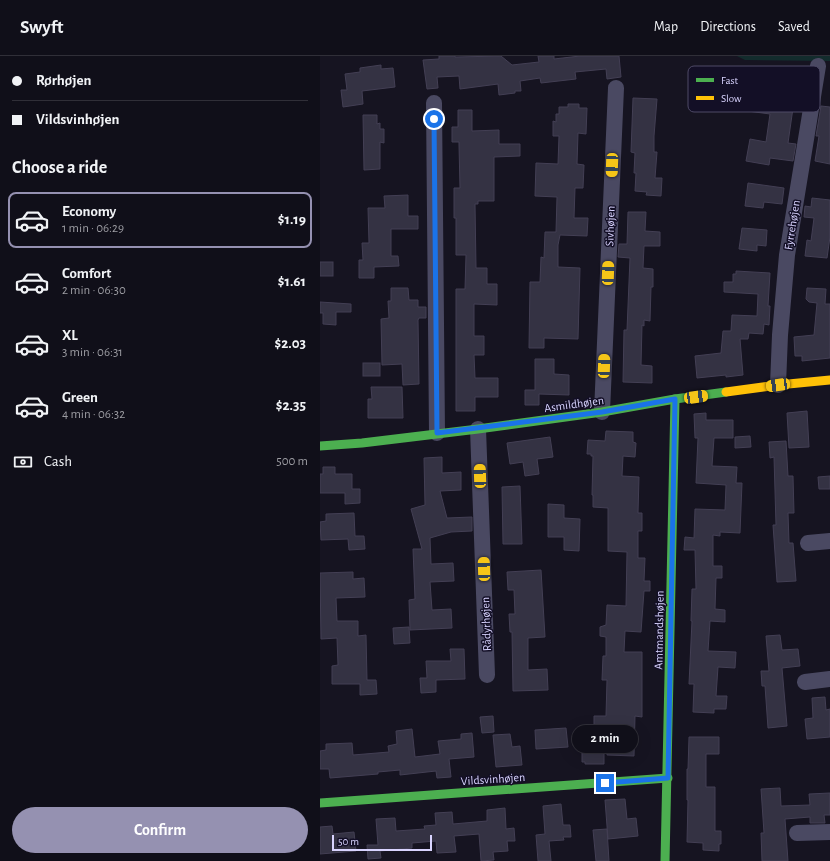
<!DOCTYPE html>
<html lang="en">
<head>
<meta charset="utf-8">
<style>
	body { margin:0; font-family:"Alegreya Sans",sans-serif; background:#191822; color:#f1f3f6; height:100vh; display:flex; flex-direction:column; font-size:15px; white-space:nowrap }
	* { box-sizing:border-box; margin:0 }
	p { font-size:13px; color:#9c9ca2 }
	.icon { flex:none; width:22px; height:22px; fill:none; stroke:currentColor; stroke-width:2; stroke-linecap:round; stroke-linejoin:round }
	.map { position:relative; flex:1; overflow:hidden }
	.side { display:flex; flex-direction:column; background:#100f19; width:320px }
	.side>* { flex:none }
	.banner { display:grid; align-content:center; height:88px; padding:0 12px; background:#100f19 }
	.scale { position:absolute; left:12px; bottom:10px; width:100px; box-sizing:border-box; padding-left:4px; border:2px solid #d9d4ff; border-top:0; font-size:11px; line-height:14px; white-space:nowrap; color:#d9d4ff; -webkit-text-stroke:3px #130f26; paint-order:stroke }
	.end { position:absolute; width:18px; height:18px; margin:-9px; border:5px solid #1a73e8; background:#fff; box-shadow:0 0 0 2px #fff }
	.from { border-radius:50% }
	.bubble { position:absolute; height:28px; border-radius:14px; background:#100f19; box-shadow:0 4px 16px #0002,0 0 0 1px #302f38; font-size:13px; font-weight:700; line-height:28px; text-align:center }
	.car { position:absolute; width:12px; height:24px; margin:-12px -6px; border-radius:5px; box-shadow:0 0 3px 1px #0007; background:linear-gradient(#f5c518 24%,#345 0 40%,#f5c518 0 76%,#345 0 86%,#f5c518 0) }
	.banner b { display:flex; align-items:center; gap:14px; height:38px; font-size:15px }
	.banner b+b { border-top:1px solid #302f38 }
	.banner i { width:10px; height:10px; background:#f1f3f6 }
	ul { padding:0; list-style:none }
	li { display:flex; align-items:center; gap:12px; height:56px; margin:0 8px 6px; padding:0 4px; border:2px solid transparent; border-radius:8px }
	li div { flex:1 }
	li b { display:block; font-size:15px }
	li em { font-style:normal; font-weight:700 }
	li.selected { border-color:#9591b1 }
	li>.icon { width:36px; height:36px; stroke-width:1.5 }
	h2 { padding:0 12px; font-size:18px; line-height:48px }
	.pay { display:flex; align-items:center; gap:10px; height:44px; padding:0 12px; font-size:15px }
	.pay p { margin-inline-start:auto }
	.cta { display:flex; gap:8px; margin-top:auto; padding:8px 12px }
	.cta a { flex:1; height:46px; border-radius:24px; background:#9591b1; color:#fff; font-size:16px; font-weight:700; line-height:46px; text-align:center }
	header { display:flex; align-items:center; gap:24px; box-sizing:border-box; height:56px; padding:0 20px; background:#100f19; border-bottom:1px solid #302f38 }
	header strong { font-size:19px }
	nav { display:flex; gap:22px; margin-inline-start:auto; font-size:14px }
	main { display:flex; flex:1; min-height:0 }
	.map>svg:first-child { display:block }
	.green { fill:#132c2d }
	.building { fill:#343243; stroke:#433f54 }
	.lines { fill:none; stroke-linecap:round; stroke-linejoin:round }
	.street { stroke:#4a4962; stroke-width:16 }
	.fast { stroke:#4caf50; stroke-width:9 }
	.slow { stroke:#ffc107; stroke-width:9 }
	.route { stroke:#1a73e8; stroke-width:5 }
	.labels { text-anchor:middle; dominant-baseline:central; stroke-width:3; stroke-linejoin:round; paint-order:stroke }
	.street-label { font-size:12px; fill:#d9d4ff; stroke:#130f26 }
	.key { fill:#130f26; stroke:#4e4a67; stroke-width:1 }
	.key-label { font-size:11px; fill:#d9d4ff }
</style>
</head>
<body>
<header>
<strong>Swyft</strong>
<nav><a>Map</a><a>Directions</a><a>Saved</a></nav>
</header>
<main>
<section class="side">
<div class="banner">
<b><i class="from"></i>Rørhøjen</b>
<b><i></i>Vildsvinhøjen</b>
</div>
<h2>Choose a ride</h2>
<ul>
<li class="selected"><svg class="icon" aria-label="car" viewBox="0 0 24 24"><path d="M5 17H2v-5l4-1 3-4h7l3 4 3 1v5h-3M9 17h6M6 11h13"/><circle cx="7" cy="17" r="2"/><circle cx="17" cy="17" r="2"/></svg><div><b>Economy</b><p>1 min · 06:29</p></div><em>$1.19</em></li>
<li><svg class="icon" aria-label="car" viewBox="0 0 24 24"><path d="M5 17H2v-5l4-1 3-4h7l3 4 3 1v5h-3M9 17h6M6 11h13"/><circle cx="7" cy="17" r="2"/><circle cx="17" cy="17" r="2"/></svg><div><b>Comfort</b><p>2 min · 06:30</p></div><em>$1.61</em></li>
<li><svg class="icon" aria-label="car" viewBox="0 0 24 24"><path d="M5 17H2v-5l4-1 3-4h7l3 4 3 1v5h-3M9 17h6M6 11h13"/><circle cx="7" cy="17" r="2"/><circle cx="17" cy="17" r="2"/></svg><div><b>XL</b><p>3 min · 06:31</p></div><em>$2.03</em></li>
<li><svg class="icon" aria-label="car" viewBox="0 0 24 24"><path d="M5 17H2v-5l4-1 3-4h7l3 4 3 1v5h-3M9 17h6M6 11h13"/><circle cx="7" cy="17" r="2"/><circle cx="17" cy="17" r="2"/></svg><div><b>Green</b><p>4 min · 06:32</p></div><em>$2.35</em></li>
</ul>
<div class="pay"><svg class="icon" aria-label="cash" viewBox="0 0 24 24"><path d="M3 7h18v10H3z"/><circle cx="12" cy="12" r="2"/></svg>Cash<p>500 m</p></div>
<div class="cta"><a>Confirm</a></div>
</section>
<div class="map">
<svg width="510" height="805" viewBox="0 0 510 805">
	<rect width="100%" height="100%" fill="#161421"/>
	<!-- green -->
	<path class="green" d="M417 0H510V5L425 4Z"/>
	<!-- building -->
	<g class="building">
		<path d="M119 0H135V1L181 0 192 9 219 6 218 0H234V3L260 0H299L301 21 287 23 286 13 255 16 256 23 221 27 220 22 200 25 201 35H195V37L179 39 178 28 140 33 139 20 117 21 118 32 107 33 103 4 119 3Z"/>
		<path d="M61 9V13L73 12 75 31 42 35 43 48 23 51 21 34H27L25 18 40 16V12Z"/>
		<path d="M457 30 469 31 466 51 473 52 468 87 476 88 473 105 450 102 449 109 426 105 430 83 446 86 450 58 420 54 422 37 455 42Z"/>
		<path d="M313 42 337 43 334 80V96H337L335 122H342L341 140 326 139 327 136 315 135 316 117H314L315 97 311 96Z"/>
		<path d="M248 48H259V52H267L266 78 258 77 257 108 264 109 263 132H255L254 162H268L267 180 240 179 238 189V211L260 212 258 283 224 282V292H209L210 226H220L221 201 224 202 225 176H236L237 141 215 140 216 107 238 108 239 80H233V65L236 66V58H239V51H248Z"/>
		<path d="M501 50 510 51V108L495 105 499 80H496Z"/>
		<path d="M138 54H152V75L179 74V88H200V100L174 101V145H158V148H155L156 212H167V228H177V249L154 248V280H164V299H154L155 322H178V341H155V355H136V233H145L146 199H136V162H134V132H140L139 89V86H132V71H138Z"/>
		<path d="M43 59H57V68L60 67V73H64V87L60 86V113L44 114Z"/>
		<path d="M428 127 464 132 462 148 444 146 443 152 425 150Z"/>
		<path d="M88 139V160H98V173H71V200H78L79 210 54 211V222H39V204H43L42 187H49L48 152H65L64 140Z"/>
		<path d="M492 142 510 144V181L507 202 485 200 487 184 491 185 494 162 484 161 485 150 491 151Z"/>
		<path d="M308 156H326L325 175 340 176V190H324L323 212 333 213V231H331L330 265 324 264V270L322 269 321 309 332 310V327L303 326 304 274H307L310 202 298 201 299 188H307Z"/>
		<path d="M422 172 447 174 446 190 437 189V195L419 193Z"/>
		<rect x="0" y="206" width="13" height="14"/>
		<path d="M416 215 450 217 448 250H450L449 269 444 268 443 278 429 277 428 283H420L423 319 406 321V319L377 322 375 300 401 297 403 275H411L412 259 437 260 438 238 404 236V226H413V218H416Z"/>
		<path d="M71 232H88L89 244H98V251H106V262H99L98 264 99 328 83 329 82 308 62 309 61 263 69 262 68 245H71Z"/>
		<path d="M487 232 506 233 505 248H510V302L482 305V300H475L474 281 494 279 497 247 489 246 486 243Z"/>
		<path d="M0 246 31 248V256H16V269L3 268V257H0Z"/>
		<path d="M215 303H234V318L249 319V339L219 338V349H205V334H215Z"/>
		<rect x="43" y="307" width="17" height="13"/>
		<path d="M51 331H82L83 362H48V343H52Z"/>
		<path d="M487 355 489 391 469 392 467 357Z"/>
		<path d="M386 357V364H413V382H394L392 410 417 411 416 427H422L420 477 400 476V480L393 479V510H402V522H396L395 553 405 554V566L390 565 388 595 416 596 415 612 398 611 396 640H407L406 653H394V657L373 656 374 628H369L372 565H371L372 533H376L375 494H364L365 481 374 482 375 453 405 454 406 429 376 427 378 382H375L374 358Z"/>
		<path d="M286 375 313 376V386L316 387 315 401 303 400 302 420 319 421 318 457H322V475H318V502H325L324 525H330V535H324L321 576 305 575 304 596H322V661L315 660 314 700 287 699 288 676H274V660H286L287 624H282L283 600H286V581L280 580V571L286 569 287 549 306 550 307 496 288 495V452L273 451V439H272L273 400H271V398H267L268 384 285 385Z"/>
		<path d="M430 380 431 391 415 392V381Z"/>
		<path d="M230 381 233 401 217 403 219 418 205 420 203 406 190 408 187 387Z"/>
		<path d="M466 385 468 420H473L474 457H468L469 487H473L476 525 457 526 453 469H456L454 401 450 402 449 386Z"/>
		<path d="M122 401V417L141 416V434L120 435 127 462 152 461V475L131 476 110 482 111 508 133 507 134 525 110 526 112 554 131 553 132 572 90 574 89 544 95 543 93 493H102L91 453 105 449 104 402Z"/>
		<path d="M3 411H15V418H32V433H40V447L25 448V437H0V418H3Z"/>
		<path d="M510 420V433H499L498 421Z"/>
		<path d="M200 430 202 488H183L182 431Z"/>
		<path d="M228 448 244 449V462L260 463 259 495 244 494V481H228Z"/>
		<path d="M34 457 35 480H44L45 493 29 494 28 483 1 484 0 466 6 465V458Z"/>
		<path d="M221 514 225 581 208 582V614L227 613 228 634 193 635 192 576H190L189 558H195L194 534H188L187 516Z"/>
		<path d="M33 516V523L44 522 45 541 16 542 17 565H38V580L46 579 47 624H56L57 638 40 639V628H12V610L18 609 17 582 1 583 0 517Z"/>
		<path d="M89 571 90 587 74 588 73 572Z"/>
		<path d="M460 579 462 594 478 593 480 610 462 612 467 670 448 672 445 630H442L441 615H449L446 580Z"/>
		<path d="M130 593H144L145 623 116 624V636L101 637 100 622H107L106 605H131Z"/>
		<path d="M505 641 506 654 510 653V681L487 683 485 663 493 662 492 642Z"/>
		<path d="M173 660 174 676 162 677 160 661Z"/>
		<path d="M246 672 248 691 216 693 215 674Z"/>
		<path d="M92 673 95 701 120 698 118 685 141 683V678L152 677 154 701 129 703 131 721 117 722 116 715 80 719V714L58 716V718L10 722 9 713H0V695L6 694V688L32 687 33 699 69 696 68 690 77 688 76 675Z"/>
		<path d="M190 678 192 691 200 690 202 709 176 711 173 679Z"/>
		<path d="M369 681H399V698H386V731H395V775H401V788H399V795L383 794V787L367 786 368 744H367V713H368Z"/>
		<path d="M262 696 284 697V708H265V706H262Z"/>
		<path d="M460 732 461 750 490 749 489 738 510 737V759H504L505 767H490V761L465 763 468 805H442L441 777H444L441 733Z"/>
		<path d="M305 743 307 763 316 762 318 780 288 783 285 744Z"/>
		<path d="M241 748 243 769H250L251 781H243L244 784 229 785 231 805H218L216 779 225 778 223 750Z"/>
		<path d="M185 752 186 773 194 772 195 785H187L188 795 173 796 174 804 161 805 159 778 134 780 136 796 117 797 116 785 92 787V792L60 795 61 802 48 803 47 789H58L56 763 75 762 76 775 105 773 104 770 116 769 115 757 132 756 133 768 167 765V754Z"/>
		<path d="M12 770 13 778 34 776 36 795 0 798V771Z"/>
		<path d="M287 773 289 805H276L273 774Z"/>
	</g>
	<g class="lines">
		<!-- street -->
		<g class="street">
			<path d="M114 47 117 377"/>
			<path d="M458 329 460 279 467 199 498 10"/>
			<path d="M282 356 296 32"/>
			<path d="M158 373 167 619"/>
			<path d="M488 487 510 485"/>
			<path d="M485 626 510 623"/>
			<path d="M477 777 510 776"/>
		</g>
		<!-- fast -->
		<g class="fast">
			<path d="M0 390 42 387 158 373 282 356 355 343 406 336"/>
			<path d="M0 747 348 722"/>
			<path d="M345 805 355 343"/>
		</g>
		<!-- slow -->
		<path class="slow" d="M406 336 458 329 510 324"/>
	</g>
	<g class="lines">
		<!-- route -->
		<path class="route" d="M114 63 117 377 282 356 355 343 348 722 285 727"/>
	</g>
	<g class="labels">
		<!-- street labels -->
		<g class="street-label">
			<text transform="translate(472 169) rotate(-81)">Fyrrehøjen</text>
			<text transform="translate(290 170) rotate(-88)">Sivhøjen</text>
			<text transform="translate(254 348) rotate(-8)">Asmildhøjen</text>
			<text transform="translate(166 568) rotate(-92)">Rådyrhøjen</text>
			<text transform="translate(339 574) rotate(-89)">Amtmandshøjen</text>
			<text transform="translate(173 723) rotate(-4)">Vildsvinhøjen</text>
		</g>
	</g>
	<!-- legend -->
	<rect x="368" y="10" width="132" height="46" rx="6" class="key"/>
	<rect x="376" y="22" width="18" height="4" fill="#4caf50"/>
	<rect x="376" y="40" width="18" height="4" fill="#ffc107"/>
	<g class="key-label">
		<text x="401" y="28">Fast</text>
		<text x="401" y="46">Slow</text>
	</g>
</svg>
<div class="scale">50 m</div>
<i class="end from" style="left:114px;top:63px"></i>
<i class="end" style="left:285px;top:727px"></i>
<div class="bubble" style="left:252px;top:669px;width:66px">2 min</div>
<i class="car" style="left:292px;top:109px;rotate:182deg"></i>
<i class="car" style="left:288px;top:217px;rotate:2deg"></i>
<i class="car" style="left:284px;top:310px;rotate:2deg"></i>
<i class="car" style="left:458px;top:329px;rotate:262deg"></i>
<i class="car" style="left:376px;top:341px;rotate:82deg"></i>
<i class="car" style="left:160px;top:420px;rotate:358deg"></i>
<i class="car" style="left:164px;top:513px;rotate:358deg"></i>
</div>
</main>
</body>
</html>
